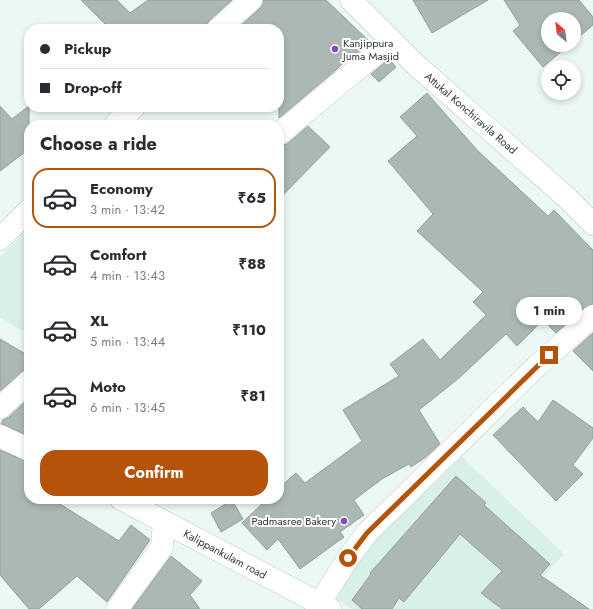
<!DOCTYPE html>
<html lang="en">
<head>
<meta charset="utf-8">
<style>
	body { margin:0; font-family:Jost,sans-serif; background:#f7f7f7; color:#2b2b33; height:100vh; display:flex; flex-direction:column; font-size:15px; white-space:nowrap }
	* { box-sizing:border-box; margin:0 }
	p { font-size:13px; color:#7c7c81 }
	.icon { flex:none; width:22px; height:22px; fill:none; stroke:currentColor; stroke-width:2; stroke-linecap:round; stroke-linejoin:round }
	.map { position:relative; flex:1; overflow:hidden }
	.panel { position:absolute; left:24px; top:120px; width:260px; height:384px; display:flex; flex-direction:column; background:#fff; border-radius:16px; box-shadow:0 2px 6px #0003 }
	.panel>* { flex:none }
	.banner { position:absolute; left:24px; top:24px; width:260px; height:88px; border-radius:16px; box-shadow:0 2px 6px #0003; display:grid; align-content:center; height:88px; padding:0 16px; background:#fff }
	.needle { width:26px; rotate:331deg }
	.fabs { position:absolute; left:541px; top:12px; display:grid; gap:8px }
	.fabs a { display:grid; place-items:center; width:40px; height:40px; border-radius:50%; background:#fff; box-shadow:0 2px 6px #0003; font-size:20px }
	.end { position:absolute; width:18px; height:18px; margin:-9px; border:5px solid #b45309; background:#fff; box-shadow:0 0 0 2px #fff }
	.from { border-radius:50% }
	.bubble { position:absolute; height:28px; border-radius:14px; background:#fff; box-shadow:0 2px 6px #0003; font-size:13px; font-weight:700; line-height:28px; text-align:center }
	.banner b { display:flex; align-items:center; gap:14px; height:38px; font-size:15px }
	.banner b+b { border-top:1px solid #e1e1e2 }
	.banner i { width:10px; height:10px; background:#2b2b33 }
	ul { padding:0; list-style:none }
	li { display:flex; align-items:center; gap:12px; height:60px; margin:0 8px 6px; padding:0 8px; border:2px solid transparent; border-radius:16px }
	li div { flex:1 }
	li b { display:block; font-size:15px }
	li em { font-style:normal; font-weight:700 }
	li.selected { border-color:#b45309 }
	li>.icon { width:36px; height:36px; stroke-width:1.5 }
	h2 { padding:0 16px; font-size:18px; line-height:48px }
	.cta { display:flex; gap:8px; margin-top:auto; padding:8px 16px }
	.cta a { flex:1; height:46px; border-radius:16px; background:#b45309; color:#fff; font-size:16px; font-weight:700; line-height:46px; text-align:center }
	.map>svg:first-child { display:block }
	.built { fill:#d9f0e9 }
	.building { fill:#abb8b4; stroke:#94a09d }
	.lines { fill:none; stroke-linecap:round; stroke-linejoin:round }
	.minor-casing { stroke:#bdcac6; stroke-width:23 }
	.tertiary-casing { stroke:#bdcac6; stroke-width:23 }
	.secondary-casing { stroke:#bdcac6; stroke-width:23 }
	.minor { stroke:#fff; stroke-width:22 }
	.tertiary { stroke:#fff; stroke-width:22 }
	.secondary { stroke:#fff; stroke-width:22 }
	.route { stroke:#b45309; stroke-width:5 }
	.poi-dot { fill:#8349bf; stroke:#fff; stroke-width:1.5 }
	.labels { text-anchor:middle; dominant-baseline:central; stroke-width:4; stroke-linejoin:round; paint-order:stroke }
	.poi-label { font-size:11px; fill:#2f3432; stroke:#fff; text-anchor:start }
	.street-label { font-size:11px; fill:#2f3432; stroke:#fff }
</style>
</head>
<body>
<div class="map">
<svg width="593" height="609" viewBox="0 0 593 609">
	<rect width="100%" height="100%" fill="#ebf8f4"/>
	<!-- built -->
	<g class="built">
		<path d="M29 228V334L0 318V257Z"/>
		<path d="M460 455 564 554 513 609H352L333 597 360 556Z"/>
	</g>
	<!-- building -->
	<g class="building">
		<path d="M81 0H117L130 13 148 0H232L210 20 206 25V29H107L109 28Z"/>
		<path d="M263 0H326L370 42 355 55 353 53 336 70 279 118V29H237L259 9 263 4Z"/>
		<path d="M413 0H488L432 33Z"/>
		<path d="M504 0H579L593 17V25L574 41V19H548V45H569L543 67 513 31 520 25Z"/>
		<path d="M389 59 396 67 379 82 371 74Z"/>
		<path d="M427 93 477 150 548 216 554 210 593 250V304L585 307 556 333 543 320 517 346 506 334 459 378 419 410 440 444 426 457 411 467 409 464 382 479 354 500 364 515 340 532 344 537 300 569 278 539 267 550 242 523 267 499H279V488L296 473 305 483 362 441 343 410 399 376 390 364 423 339 440 360 486 315 473 302 483 292 417 231 433 214 388 161 417 136 400 117Z"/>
		<path d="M0 106 12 119 29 106V149L0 171Z"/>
		<path d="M308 126 330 147 279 199V146L287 144Z"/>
		<path d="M593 333V371L573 351Z"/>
		<path d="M0 339 29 356V360L23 371 0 391Z"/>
		<path d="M29 398V436L1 424 3 420 9 417Z"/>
		<path d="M553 400 593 428V438L573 465 583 474 556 501 493 435 523 407 538 422Z"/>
		<path d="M0 450 29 462V499H52L119 541 131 525 150 540 107 602 77 576 39 609H29L0 575Z"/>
		<path d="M456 476 486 503 484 505 550 564 540 575 589 609H502L481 593 502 571 460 534 404 602 399 598 392 609H362L352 600 371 574 370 573Z"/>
		<path d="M232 500 243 519 221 532 211 513Z"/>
		<path d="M171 556 202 581 190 595 200 609H132Z"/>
	</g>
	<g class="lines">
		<!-- minor casing -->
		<g class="minor-casing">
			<g id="minor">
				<path d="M218 29 251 0"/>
				<path d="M115 125 134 107"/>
				<path d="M279 134 391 41"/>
				<path d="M0 239 29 210"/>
				<path d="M0 408 29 381"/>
				<path d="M117 609 162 547 164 522"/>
			</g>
		</g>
		<!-- tertiary casing -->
		<g class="tertiary-casing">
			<g id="tertiary">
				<path d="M0 436 29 450"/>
				<path d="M121 499 330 609"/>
				<path d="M316 609 348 558 367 533 538 365 593 316"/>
			</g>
		</g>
		<!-- secondary casing -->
		<g class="secondary-casing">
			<path id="secondary" d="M351 0 416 65 566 197 593 224"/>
		</g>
		<!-- minor -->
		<use href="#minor" class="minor"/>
		<!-- tertiary -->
		<use href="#tertiary" class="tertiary"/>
		<!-- secondary -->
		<use href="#secondary" class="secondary"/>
	</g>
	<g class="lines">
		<!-- route -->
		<path class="route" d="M348 558 367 533 549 355"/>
	</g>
	<!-- markers -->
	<g class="poi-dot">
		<circle cx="335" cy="49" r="4"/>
		<circle cx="344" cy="521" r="4"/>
	</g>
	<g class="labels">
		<!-- poi labels -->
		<g class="poi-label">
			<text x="343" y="43">Kanjippura<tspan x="343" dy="13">Juma Masjid</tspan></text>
			<text x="336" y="521" text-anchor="end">Padmasree Bakery</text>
		</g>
		<!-- street labels -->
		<g class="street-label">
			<text transform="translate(471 113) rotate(41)">Attukal Konchiravila Road</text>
			<text transform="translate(225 554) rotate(28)">Kalippankulam road</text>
		</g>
	</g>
</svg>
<div class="fabs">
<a><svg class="needle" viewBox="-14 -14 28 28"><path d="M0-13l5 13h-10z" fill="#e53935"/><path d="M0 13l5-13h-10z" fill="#7c7c81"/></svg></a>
<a><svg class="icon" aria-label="locate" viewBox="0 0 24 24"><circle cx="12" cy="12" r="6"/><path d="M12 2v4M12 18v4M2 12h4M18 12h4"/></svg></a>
</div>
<i class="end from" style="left:348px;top:558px"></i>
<i class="end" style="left:549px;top:355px"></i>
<div class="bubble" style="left:516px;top:297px;width:66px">1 min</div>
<div class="banner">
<b><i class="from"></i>Pickup</b>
<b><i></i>Drop-off</b>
</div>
<section class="panel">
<h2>Choose a ride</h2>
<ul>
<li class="selected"><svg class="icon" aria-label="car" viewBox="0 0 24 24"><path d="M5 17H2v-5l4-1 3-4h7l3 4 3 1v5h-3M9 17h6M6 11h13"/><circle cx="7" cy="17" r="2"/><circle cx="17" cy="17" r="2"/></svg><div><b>Economy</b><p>3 min · 13:42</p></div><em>₹65</em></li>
<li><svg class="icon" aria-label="car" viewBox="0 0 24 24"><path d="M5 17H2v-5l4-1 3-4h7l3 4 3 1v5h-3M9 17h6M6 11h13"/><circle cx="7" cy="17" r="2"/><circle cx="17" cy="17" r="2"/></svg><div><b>Comfort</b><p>4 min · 13:43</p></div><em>₹88</em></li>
<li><svg class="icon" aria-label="car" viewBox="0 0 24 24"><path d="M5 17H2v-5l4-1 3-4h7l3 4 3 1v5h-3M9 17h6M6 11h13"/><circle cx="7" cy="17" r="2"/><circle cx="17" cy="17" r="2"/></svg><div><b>XL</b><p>5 min · 13:44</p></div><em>₹110</em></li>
<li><svg class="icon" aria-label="car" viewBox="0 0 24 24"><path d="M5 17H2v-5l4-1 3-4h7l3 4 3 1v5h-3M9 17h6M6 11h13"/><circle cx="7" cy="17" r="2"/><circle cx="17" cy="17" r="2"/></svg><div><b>Moto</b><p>6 min · 13:45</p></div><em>₹81</em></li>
</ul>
<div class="cta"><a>Confirm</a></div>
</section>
</div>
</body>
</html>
